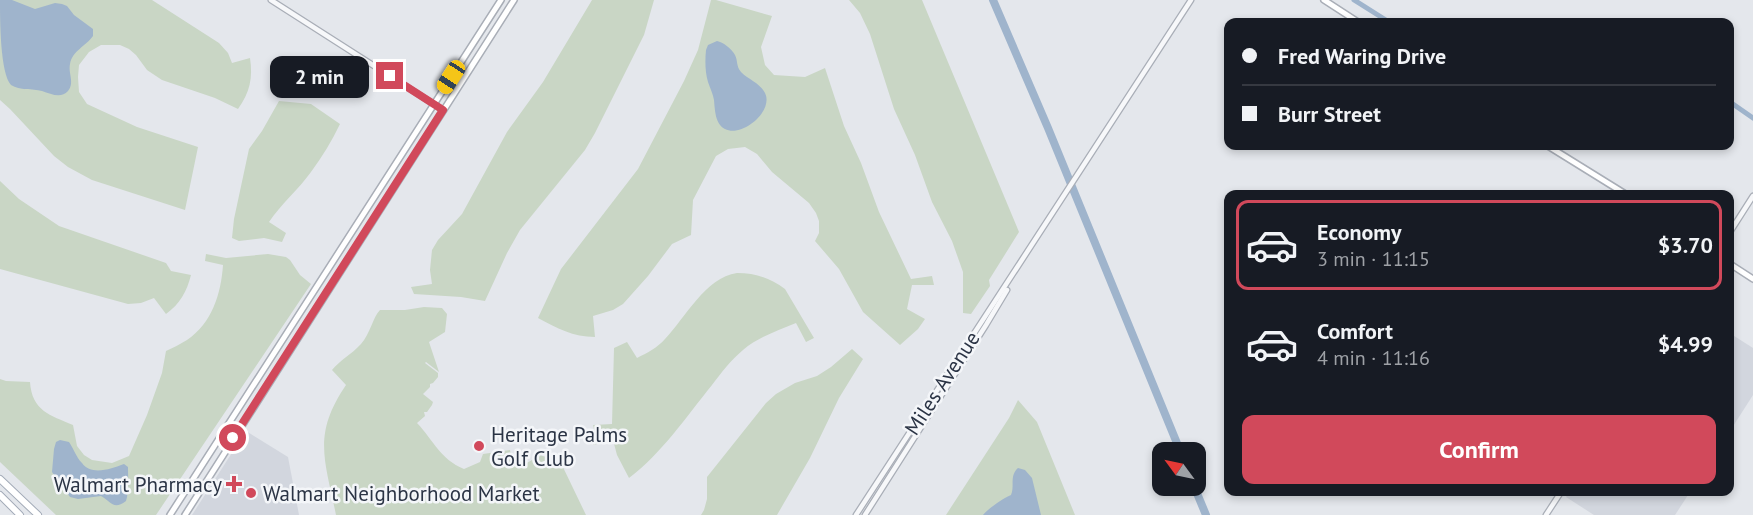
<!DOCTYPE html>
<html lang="en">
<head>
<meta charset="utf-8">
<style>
	body { margin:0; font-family:"PT Sans",sans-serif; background:#20242c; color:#f1f3f6; height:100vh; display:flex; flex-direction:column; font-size:22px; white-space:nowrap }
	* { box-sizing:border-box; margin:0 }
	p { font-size:20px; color:#9ea1a6 }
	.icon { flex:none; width:33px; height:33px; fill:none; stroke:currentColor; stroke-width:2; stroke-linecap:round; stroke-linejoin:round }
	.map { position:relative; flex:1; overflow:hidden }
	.side { position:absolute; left:1224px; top:190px; width:510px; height:306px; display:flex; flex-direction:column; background:#171b24; border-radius:12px; box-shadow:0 3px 9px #0003 }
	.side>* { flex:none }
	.guide { position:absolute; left:1224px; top:18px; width:510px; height:132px; border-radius:12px; box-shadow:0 3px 9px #0003; display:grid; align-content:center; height:132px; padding:0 18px; background:#171b24 }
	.needle { width:39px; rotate:303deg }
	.buttons { position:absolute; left:1152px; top:442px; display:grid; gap:12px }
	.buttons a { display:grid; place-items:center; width:54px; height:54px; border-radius:12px; background:#171b24; box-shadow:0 3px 9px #0003; font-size:30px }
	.end { position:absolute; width:27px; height:27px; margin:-14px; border:8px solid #d1495b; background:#fff; box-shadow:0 0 0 3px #fff }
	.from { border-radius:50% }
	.bubble { position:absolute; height:42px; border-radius:12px; background:#171b24; box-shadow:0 3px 9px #0003; font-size:20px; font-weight:800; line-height:42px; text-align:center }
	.car { position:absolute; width:18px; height:36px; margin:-18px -9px; border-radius:8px; box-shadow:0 0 4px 2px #0007; background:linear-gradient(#f5c518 24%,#345 0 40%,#f5c518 0 76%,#345 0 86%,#f5c518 0) }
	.guide b { display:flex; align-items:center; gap:21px; height:57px; font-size:22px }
	.guide b+b { border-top:2px solid #363941 }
	.guide i { width:15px; height:15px; background:#f1f3f6 }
	ul { padding:10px 0 0; list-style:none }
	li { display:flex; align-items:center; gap:18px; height:90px; margin:0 12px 9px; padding:0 6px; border:3px solid transparent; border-radius:12px }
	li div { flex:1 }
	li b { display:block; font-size:22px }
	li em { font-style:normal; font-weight:800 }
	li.current { border-color:#d1495b }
	li>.icon { width:54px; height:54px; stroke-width:1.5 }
	.action { display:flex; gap:12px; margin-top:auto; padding:12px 18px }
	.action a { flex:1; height:69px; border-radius:12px; background:#d1495b; color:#fff; font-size:24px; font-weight:800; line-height:69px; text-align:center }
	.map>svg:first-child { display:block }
	.built { fill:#d2d6de }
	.green { fill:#c9d6c5 }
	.water { fill:#9fb4cc }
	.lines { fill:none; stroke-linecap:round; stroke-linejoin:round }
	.canal { stroke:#9fb4cc; stroke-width:5 }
	.river { stroke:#9fb4cc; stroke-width:8 }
	.tertiary-casing { stroke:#a9aeb7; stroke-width:7 }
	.secondary-casing { stroke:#a9aeb7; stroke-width:8 }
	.primary-casing { stroke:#a3abb8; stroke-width:8 }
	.tertiary { stroke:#f7f8fa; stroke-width:4.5 }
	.secondary { stroke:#fff; stroke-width:5 }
	.primary { stroke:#fff; stroke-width:6 }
	.route { stroke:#d1495b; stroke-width:8 }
	.poi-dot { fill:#d1495b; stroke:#f4f6f9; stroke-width:2 }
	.labels { text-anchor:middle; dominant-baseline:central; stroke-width:5; stroke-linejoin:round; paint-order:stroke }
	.street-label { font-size:21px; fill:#2b3445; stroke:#f4f6f9 }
	.poi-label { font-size:21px; fill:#2b3445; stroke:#f4f6f9; text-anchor:start }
</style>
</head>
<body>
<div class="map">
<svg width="1753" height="515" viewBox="0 0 1753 515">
	<rect width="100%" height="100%" fill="#e4e7ec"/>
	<!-- built -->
	<g class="built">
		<path d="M1731 334 1753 348V395L1730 431V336Z"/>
		<path d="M246 431 288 457 299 515H192Z"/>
		<path d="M1569 492H1690L1675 515H1594L1566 497Z"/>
	</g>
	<!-- green -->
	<g class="green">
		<path d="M0 0H152L219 43 228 53 232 63 250 58C253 78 250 92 238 109L215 98 162 80 147 70 136 55 129 49 120 45H101L89 52 79 65 78 77 79 92 87 104 137 127 198 147 185 210 92 180 68 167 54 156 10 109 0 100Z"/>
		<path d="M592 0H654L644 35 595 133 585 150 520 230 507 253 485 301 461 297 414 294 411 287 432 284 430 270 432 250 438 240 462 214 507 132 543 82Z"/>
		<path d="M711 0H716L772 16 761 47 765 65 774 75 805 77 825 68 844 126 861 163 879 212 911 279 932 276 934 285H912L907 309 925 319 918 329 900 345 863 312 839 269 815 241 819 233V221L816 213 809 203 772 172 757 154 745 147 728 149 716 156 693 200 691 235 672 244 648 276 623 304 613 310 593 316 595 337C573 337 557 328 538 318L561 269 638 169 684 81 698 50Z"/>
		<path d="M849 0H922L1019 232 989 280 990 286 971 314 963 313V272L952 241 932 202 915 155 894 109 870 34 860 13Z"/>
		<path d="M279 101 311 104 340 124C332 141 322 157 311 172 298 190 281 204 269 222L286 233 282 242 264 238 239 241 232 238 234 219 249 149 262 131Z"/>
		<path d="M0 181 19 199 59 226 166 263 171 271 191 275C187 291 180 304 166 314L154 298 141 303 128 304 0 269Z"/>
		<path d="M206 254 226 258 268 254 286 257 290 260 300 275 311 284 156 515H56L0 462V379L6 381 30 382C32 411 50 415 73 425L77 446 84 455 92 460 112 463 129 456 147 415 162 373 166 351C173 348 180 344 187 340 212 323 221 294 223 265L205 261Z"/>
		<path d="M737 273C755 273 770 278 785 289L814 338 806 342 796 323C777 331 758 337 743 350 731 360 721 373 712 385 686 417 662 453 629 478L617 455 613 440 593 445 595 433 593 425 612 424 614 348 627 342 637 358C647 353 657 348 665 339 686 317 705 278 737 273Z"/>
		<path d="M424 307 442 308 447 314 445 332 429 342 439 372 426 362 425 363 438 373V377L433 383 430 384V387L423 394 433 402 432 405 427 412H424L425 416 417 423C434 441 440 459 464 469L480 462 483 454 510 450C513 473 525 465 539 455L560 461 586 515H336C325 460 312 435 346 385L332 370C340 360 352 354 361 344 370 334 373 317 380 310H405Z"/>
		<path d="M852 349 863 359 839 398 810 458 777 515H701L704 510 707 499V477L766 403 776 394 795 383 817 376 831 367Z"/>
		<path d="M1018 400 1037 422 1075 515H946L1009 418Z"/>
	</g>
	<!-- water -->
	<g class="water">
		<path d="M0 0H12L35 9 55 3 62 4 67 6 74 15 93 29V36C86 46 72 51 70 64 68 73 75 83 68 91 61 99 51 94 42 91 32 88 20 91 11 85 0 73 0 19 0 0Z"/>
		<path d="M717 41C723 42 732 49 735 55 738 61 736 66 741 72 749 80 760 83 765 93 774 111 742 138 725 129 715 124 715 110 714 100 713 94 710 88 708 82 705 72 705 60 706 50L708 45Z"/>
		<path d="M60 440 69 442C74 449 76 457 82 463 91 476 111 469 124 464L128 467C128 478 129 492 126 501 113 511 111 501 101 496L78 499 70 497 52 472 54 449 56 442Z"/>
		<path d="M1018 468 1025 470 1032 478 1041 515H983C989 508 1002 499 1011 495 1015 486 1009 476 1018 468Z"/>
	</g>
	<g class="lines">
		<!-- canal -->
		<g class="canal">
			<path d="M1354 0 1389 22"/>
			<path d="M1730 102 1753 118"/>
		</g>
		<!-- river -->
		<g class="river">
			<path d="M993 0 1048 128 1181 453"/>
			<path d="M1194 486 1206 515"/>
		</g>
		<!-- tertiary casing -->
		<g class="tertiary-casing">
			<g id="tertiary">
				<path d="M271 0 443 110"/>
				<path d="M1730 232 1753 196"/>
				<path d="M856 515 1191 0"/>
				<path d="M865 515 986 325 1007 290"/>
				<path d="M1546 515 1561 492"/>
			</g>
		</g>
		<!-- secondary casing -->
		<g class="secondary-casing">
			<g id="secondary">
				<path d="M1324 0 1358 22"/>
				<path d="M1548 146 1627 195"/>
				<path d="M1730 264 1753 279"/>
				<path d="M170 515 501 0"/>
				<path d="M185 515 514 0"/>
			</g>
		</g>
		<!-- primary casing -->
		<g class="primary-casing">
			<g id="primary">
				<path d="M0 479 38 515"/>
				<path d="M0 495 20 515"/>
			</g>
		</g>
		<!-- tertiary -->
		<use href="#tertiary" class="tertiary"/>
		<!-- secondary -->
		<use href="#secondary" class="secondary"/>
		<!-- primary -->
		<use href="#primary" class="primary"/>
	</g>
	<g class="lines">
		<!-- route -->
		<path class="route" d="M233 438 443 110 390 76"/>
	</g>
	<!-- markers -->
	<g class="poi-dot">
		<circle cx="479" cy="446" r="6"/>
		<path d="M231 475h6v6h6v6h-6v6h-6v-6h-6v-6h6z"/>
		<circle cx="251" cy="493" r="6"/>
	</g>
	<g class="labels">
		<!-- street labels -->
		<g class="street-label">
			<text transform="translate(942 383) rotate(-57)">Miles Avenue</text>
		</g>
		<!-- poi labels -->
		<g class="poi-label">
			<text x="491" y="434">Heritage Palms<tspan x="491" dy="24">Golf Club</tspan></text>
			<text x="222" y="484" text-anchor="end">Walmart Pharmacy</text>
			<text x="263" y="493">Walmart Neighborhood Market</text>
		</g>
	</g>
</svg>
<div class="buttons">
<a><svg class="needle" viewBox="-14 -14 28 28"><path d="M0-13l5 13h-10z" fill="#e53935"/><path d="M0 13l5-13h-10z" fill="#9ea1a6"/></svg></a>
</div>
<i class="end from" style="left:233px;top:438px"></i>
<i class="end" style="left:390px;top:76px"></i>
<div class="bubble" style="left:270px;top:56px;width:99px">2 min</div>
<i class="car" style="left:451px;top:77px;rotate:213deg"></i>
<div class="guide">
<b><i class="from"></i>Fred Waring Drive</b>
<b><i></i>Burr Street</b>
</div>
<section class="side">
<ul>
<li class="current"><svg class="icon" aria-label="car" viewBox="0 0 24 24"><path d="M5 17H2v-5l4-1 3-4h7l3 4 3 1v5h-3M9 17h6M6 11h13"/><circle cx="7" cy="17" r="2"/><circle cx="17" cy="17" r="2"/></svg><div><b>Economy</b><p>3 min · 11:15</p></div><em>$3.70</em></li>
<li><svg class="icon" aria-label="car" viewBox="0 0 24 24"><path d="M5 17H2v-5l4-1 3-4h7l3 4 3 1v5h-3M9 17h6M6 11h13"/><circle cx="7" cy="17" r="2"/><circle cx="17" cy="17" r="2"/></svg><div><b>Comfort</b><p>4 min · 11:16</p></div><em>$4.99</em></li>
</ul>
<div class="action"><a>Confirm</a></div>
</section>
</div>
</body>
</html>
